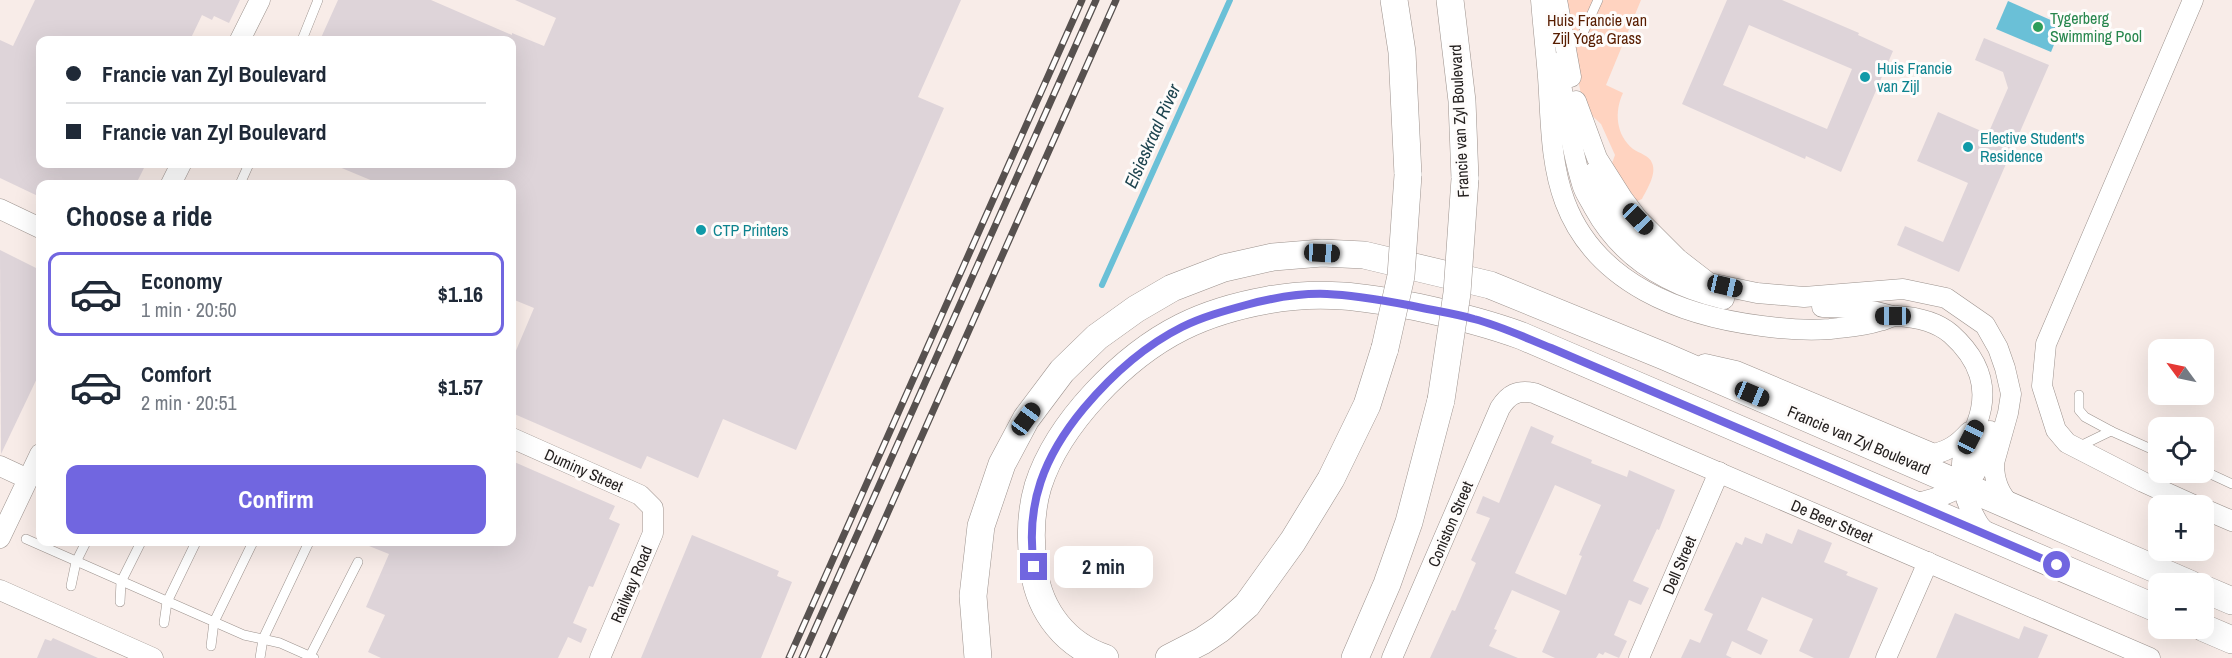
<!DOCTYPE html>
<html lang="en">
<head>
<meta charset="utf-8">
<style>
	body { margin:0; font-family:"Archivo Narrow",sans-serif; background:#f2f2f3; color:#1f2937; height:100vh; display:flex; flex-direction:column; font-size:22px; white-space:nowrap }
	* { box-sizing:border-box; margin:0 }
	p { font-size:20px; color:#747a83 }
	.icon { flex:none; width:33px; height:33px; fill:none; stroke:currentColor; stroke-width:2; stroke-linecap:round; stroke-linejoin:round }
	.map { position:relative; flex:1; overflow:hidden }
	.details { position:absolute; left:36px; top:180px; width:480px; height:366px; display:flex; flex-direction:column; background:#fff; border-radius:12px; box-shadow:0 6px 24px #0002 }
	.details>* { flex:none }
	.top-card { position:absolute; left:36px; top:36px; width:480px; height:132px; border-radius:12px; box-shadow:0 6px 24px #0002; display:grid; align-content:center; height:132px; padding:0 30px; background:#fff }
	.needle { width:39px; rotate:303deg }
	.buttons { position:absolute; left:2148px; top:339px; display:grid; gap:12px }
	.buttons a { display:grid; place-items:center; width:66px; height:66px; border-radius:12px; background:#fff; box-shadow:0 6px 24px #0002; font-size:30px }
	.end { position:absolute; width:27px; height:27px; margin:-14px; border:8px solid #7166e0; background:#fff; box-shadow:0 0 0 3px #fff }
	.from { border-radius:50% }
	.bubble { position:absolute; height:42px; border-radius:12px; background:#fff; box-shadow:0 6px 24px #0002; font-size:20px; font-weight:800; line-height:42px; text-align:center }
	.car { position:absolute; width:18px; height:36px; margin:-18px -9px; border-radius:8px; box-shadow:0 0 4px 2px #0007; background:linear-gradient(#222 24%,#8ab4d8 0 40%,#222 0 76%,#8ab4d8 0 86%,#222 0) }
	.top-card b { display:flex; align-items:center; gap:21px; height:57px; font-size:22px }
	.top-card b+b { border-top:2px solid #e0e1e3 }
	.top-card i { width:15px; height:15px; background:#1f2937 }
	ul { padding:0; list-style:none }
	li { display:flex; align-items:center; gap:18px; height:84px; margin:0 12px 9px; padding:0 18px; border:3px solid transparent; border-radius:12px }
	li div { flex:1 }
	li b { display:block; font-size:22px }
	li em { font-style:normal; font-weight:800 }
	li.on { border-color:#7166e0 }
	li>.icon { width:54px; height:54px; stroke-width:1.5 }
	h2 { padding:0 30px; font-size:27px; line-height:72px }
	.action { display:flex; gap:12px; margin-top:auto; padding:12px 30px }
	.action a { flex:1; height:69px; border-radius:12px; background:#7166e0; color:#fff; font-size:24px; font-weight:800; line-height:69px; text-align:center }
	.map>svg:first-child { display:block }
	.green { fill:#ffd3c0 }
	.water { fill:#6ac0d7 }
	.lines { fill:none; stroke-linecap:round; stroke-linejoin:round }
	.stream { stroke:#6ac0d7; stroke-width:6 }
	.building { fill:#ded4d9; fill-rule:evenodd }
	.service-casing { stroke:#9c928d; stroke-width:10 }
	.minor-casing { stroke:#9c928d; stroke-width:21 }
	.secondary-casing { stroke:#9c928d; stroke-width:28 }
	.service { stroke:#fff; stroke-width:9 }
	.minor { stroke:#fff; stroke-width:20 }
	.secondary { stroke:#fff; stroke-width:27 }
	.rail-casing { stroke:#57514f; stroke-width:7 }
	.rail { stroke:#fefcfb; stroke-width:4.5; stroke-dasharray:14; stroke-linecap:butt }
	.secondary-bridge-casing { stroke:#9c928d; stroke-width:28; stroke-linecap:butt }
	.secondary-bridge { stroke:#fff; stroke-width:27 }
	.route { stroke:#7166e0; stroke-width:8 }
	.leisure-dot { fill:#2e9e5b; stroke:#fefcfb; stroke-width:2 }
	.culture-dot { fill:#0f9aa8; stroke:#fefcfb; stroke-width:2 }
	.labels { text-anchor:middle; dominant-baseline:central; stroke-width:6; stroke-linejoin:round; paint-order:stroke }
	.leisure-label { font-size:16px; fill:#27864d; stroke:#fefcfb; text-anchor:start }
	.park-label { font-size:16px; fill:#581d00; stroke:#fefcfb }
	.culture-label { font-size:16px; fill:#0d838f; stroke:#fefcfb; text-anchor:start }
	.street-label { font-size:16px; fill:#24201f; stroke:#fefcfb }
	.water-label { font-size:18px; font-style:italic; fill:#1c434e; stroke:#fefcfb }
</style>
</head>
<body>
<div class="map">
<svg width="2232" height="658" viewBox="0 0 2232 658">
	<rect width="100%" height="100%" fill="#f8ece8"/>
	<!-- green -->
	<path class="green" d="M1562 0H1641L1606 85 1623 93C1614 112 1616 135 1633 149 1639 153 1650 156 1652 163 1657 174 1647 189 1642 199L1635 202 1610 169 1615 155 1601 124 1585 109 1583 104Z"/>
	<!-- water -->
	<path class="water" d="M2008 1 2062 25 2051 52 1996 29Z"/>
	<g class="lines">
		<!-- stream -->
		<path class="stream" d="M1102 285 1230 0"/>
	</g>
	<!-- building -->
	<g class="building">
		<path d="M35 0H240L229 23 214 16 212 20 202 15 190 40H40V164H146L136 184H40V197L0 178V40L13 46Z"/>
		<path d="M338 0H431L512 35V33L544 46 556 18 515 0H961L918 97 944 108 796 450 723 419 698 478 647 456 641 469 512 413V360L534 308 512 299V184H380L332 164H512V40H320Z"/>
		<path d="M1727 0H1782L1859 33 1858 35 1893 51 1841 172 1806 156 1805 159 1682 104ZM1749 25 1852 69 1827 129 1723 85Z"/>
		<path d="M1984 38 2049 65 1959 272 1897 245 1905 226 1943 242 1968 183 1917 161 1938 112 1988 134 2008 88 2003 72 1975 60Z"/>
		<path d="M0 250 40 270V372L1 454Z"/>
		<path d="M1531 426 1554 436 1551 443 1592 460 1591 463 1627 477 1629 470 1675 490 1659 530 1657 529 1633 581 1649 588 1641 605 1629 600 1614 635 1627 641 1619 658 1605 652 1603 655 1599 653 1596 658H1555L1542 652 1560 611 1512 590 1494 629 1497 630 1489 646 1518 658H1430L1452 610 1455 611 1476 563 1471 560 1490 518 1476 513 1483 496 1499 503ZM1555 485 1601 505 1579 555 1582 556 1566 595 1515 573Z"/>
		<path d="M512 461 615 506 609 519 620 524 593 587 589 586 573 623 587 629 581 643 568 637 558 658H381L368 652 385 615 366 607 389 554 359 542H512Z"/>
		<path d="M1798 529 1832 543 1824 562 1848 572 1846 575 1878 588 1849 658H1814L1799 651 1813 619 1762 597 1747 630 1768 640 1761 655 1732 641 1726 655 1732 658H1681L1690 639 1700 643 1713 614 1704 610 1736 542 1742 545 1745 537 1762 544 1766 533 1792 544Z"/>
		<path d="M692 535 779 571 777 576 792 582 761 658H641Z"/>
		<path d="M1955 613 2019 639 2024 626 2048 635 2038 658H1936Z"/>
		<path d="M53 638 98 658H37L45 639 51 641Z"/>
	</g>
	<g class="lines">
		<!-- service casing -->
		<g class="service-casing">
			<g id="service">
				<path d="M1584 31 1598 0"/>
				<path d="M302 40 318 0"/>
				<path d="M240 184 249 164"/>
				<path d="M2079 395V410L2085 417 2111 431"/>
				<path d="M2078 447 2111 431 2158 452"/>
				<path d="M2204 471 2232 484"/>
				<path d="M26 539 244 635 280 643 314 658"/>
				<path d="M71 586 76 562 86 542"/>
				<path d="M120 602 121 582 141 542"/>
				<path d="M164 623 167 602 196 542"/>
				<path d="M211 646 214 622 253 542"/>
				<path d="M260 658 263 639 309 542"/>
				<path d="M309 658 358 562"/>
			</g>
		</g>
		<!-- minor casing -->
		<g class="minor-casing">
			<g id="minor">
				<path d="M1541 0C1543 26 1546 51 1548 77 1551 119 1550 162 1565 202 1596 284 1682 316 1762 326 1784 329 1808 331 1830 329 1846 327 1864 326 1879 321 1885 320 1891 316 1897 316 1915 317 1937 322 1951 334 1979 359 1990 388 1977 423 1974 433 1967 442 1964 452 1959 470 1962 493 1971 510 1976 519 1979 528 1989 534"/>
				<path d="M1557 0 1571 77"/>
				<path d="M2193 0 2046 344 2042 386 2056 430 2067 443 2143 482 2196 506"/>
				<path d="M240 40 260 0"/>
				<path d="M1557 63C1565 103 1570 145 1582 184 1584 192 1590 200 1594 208 1622 259 1669 286 1724 299"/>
				<path d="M1576 101 1597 158 1623 199 1638 219 1678 259 1709 283 1757 293 1804 297 1903 289 1946 298 1985 325 1998 348 2005 368 2011 394 2008 413 1994 463C1994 481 1999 493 2011 506"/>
				<path d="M1594 172C1600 185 1605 199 1612 211 1627 236 1654 259 1680 273"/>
				<path d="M171 184 181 164"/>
				<path d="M0 209 40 228"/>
				<path d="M1822 307C1847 307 1869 309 1893 316"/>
				<path d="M1705 364 1736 371 1934 454C1950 450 1958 444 1969 432"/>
				<path d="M512 438 640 495 653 508V533L600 658"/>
				<path d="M0 466 28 479"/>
				<path d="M1913 504C1931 500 1961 492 1973 476 1982 464 1986 446 1990 431"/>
				<path d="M2204 509 2232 521"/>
				<path d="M0 538 40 454"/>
				<path d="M0 590 153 658"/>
				<path d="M1392 658 1500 408C1509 394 1517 390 1534 393L2150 658"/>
				<path d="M1639 658 1719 472"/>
				<path d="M1886 658 1928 562"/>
			</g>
		</g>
		<!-- secondary casing -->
		<g class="secondary-casing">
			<g id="secondary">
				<path d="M1394 0 1402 52 1408 175"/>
				<path d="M1450 0 1462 101 1465 179"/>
				<path d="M2204 589 2232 601"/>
				<path d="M2204 628 2232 640"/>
				<path d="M978 658 973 596 981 526 1002 464 1026 419 1062 371 1097 337 1136 309 1172 288 1224 268 1273 257 1322 253 1364 255 1490 285 1664 356 2190 584"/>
				<path d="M1105 658C1066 645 1040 612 1034 571 1030 543 1030 513 1038 486 1058 423 1124 356 1182 327 1208 314 1240 305 1268 300 1321 290 1365 297 1417 307 1454 315 1487 323 1522 336L2158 609"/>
				<path d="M1169 658 1202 641 1220 629 1247 605 1293 541 1331 479 1367 405 1385 348"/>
				<path d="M1355 658 1387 584 1409 522 1441 400"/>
			</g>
		</g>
		<!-- service -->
		<use href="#service" class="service"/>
		<!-- minor -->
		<use href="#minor" class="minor"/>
		<!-- secondary -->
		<use href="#secondary" class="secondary"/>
		<!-- rail casing -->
		<g class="rail-casing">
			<g id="rail">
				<path d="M789 658 1082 0"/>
				<path d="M802 658 1096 0"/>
				<path d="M823 658 1116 0"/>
			</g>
		</g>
		<!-- rail -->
		<use href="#rail" class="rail"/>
		<!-- secondary-bridge casing -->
		<g class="secondary-bridge-casing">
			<g id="secondary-bridge">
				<path d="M1385 348 1401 276 1408 175"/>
				<path d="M1441 400 1457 293 1465 179"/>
			</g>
		</g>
		<!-- secondary-bridge -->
		<use href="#secondary-bridge" class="secondary-bridge"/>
	</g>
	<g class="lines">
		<!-- route -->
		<path class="route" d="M1034 567C1025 504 1044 456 1084 408 1111 376 1144 346 1182 327 1202 317 1224 311 1246 305 1272 298 1300 293 1327 294 1354 295 1381 300 1408 305 1430 310 1453 313 1474 319 1501 326 1526 338 1551 348L2057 565"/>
	</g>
	<!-- markers -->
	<circle class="leisure-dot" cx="2038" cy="27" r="6"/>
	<g class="culture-dot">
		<circle cx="1865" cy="77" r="6"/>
		<circle cx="1968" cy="147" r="6"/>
		<circle cx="701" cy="230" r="6"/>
	</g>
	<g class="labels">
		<!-- leisure labels -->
		<g class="leisure-label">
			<text x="2050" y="18">Tygerberg<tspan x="2050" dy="18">Swimming Pool</tspan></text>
		</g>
		<!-- park labels -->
		<g class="park-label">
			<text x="1597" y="20">Huis Francie van<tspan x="1597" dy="18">Zijl Yoga Grass</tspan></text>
		</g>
		<!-- culture labels -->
		<g class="culture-label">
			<text x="1877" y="68">Huis Francie<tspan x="1877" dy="18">van Zijl</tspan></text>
			<text x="1980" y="138">Elective Student's<tspan x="1980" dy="18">Residence</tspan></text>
			<text x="713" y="230">CTP Printers</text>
		</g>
		<!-- street labels -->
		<g class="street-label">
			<text transform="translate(1459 121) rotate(-93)">Francie van Zyl Boulevard</text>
			<text transform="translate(1859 440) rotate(23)">Francie van Zyl Boulevard</text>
			<text transform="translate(584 470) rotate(24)">Duminy Street</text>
			<text transform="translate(1832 521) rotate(23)">De Beer Street</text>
			<text transform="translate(1450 524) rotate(-67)">Coniston Street</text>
			<text transform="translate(1679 565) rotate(-67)">Dell Street</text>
			<text transform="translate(631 584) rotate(-67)">Railway Road</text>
		</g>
		<!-- water labels -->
		<g class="water-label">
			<text transform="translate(1152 136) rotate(-66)">Elsieskraal River</text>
		</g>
	</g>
</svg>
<div class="buttons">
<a><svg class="needle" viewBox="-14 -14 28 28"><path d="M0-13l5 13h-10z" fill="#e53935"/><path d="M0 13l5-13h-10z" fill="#747a83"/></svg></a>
<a><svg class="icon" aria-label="locate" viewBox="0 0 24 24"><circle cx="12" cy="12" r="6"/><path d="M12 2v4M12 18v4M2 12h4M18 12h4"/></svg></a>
<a>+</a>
<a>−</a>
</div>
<i class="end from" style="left:2057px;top:565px"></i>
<i class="end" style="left:1034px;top:567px"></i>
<div class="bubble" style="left:1054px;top:546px;width:99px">2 min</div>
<i class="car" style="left:1638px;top:219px;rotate:136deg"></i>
<i class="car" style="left:1322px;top:253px;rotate:93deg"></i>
<i class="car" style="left:1725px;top:286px;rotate:103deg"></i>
<i class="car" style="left:1893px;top:316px;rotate:270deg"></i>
<i class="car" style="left:1752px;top:394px;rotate:113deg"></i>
<i class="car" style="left:1026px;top:419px;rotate:36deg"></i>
<i class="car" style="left:1971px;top:437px;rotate:27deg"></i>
<div class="top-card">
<b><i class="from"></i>Francie van Zyl Boulevard</b>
<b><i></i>Francie van Zyl Boulevard</b>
</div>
<section class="details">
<h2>Choose a ride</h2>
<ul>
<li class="on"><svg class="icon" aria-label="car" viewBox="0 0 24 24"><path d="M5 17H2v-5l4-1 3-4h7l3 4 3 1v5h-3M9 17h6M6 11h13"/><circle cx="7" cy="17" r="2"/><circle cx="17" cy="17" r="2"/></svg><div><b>Economy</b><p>1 min · 20:50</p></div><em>$1.16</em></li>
<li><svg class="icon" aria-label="car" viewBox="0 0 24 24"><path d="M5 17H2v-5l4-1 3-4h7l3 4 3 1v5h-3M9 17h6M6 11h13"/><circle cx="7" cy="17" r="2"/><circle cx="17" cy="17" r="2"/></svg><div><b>Comfort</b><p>2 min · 20:51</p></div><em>$1.57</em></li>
</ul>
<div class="action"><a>Confirm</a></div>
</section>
</div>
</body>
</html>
